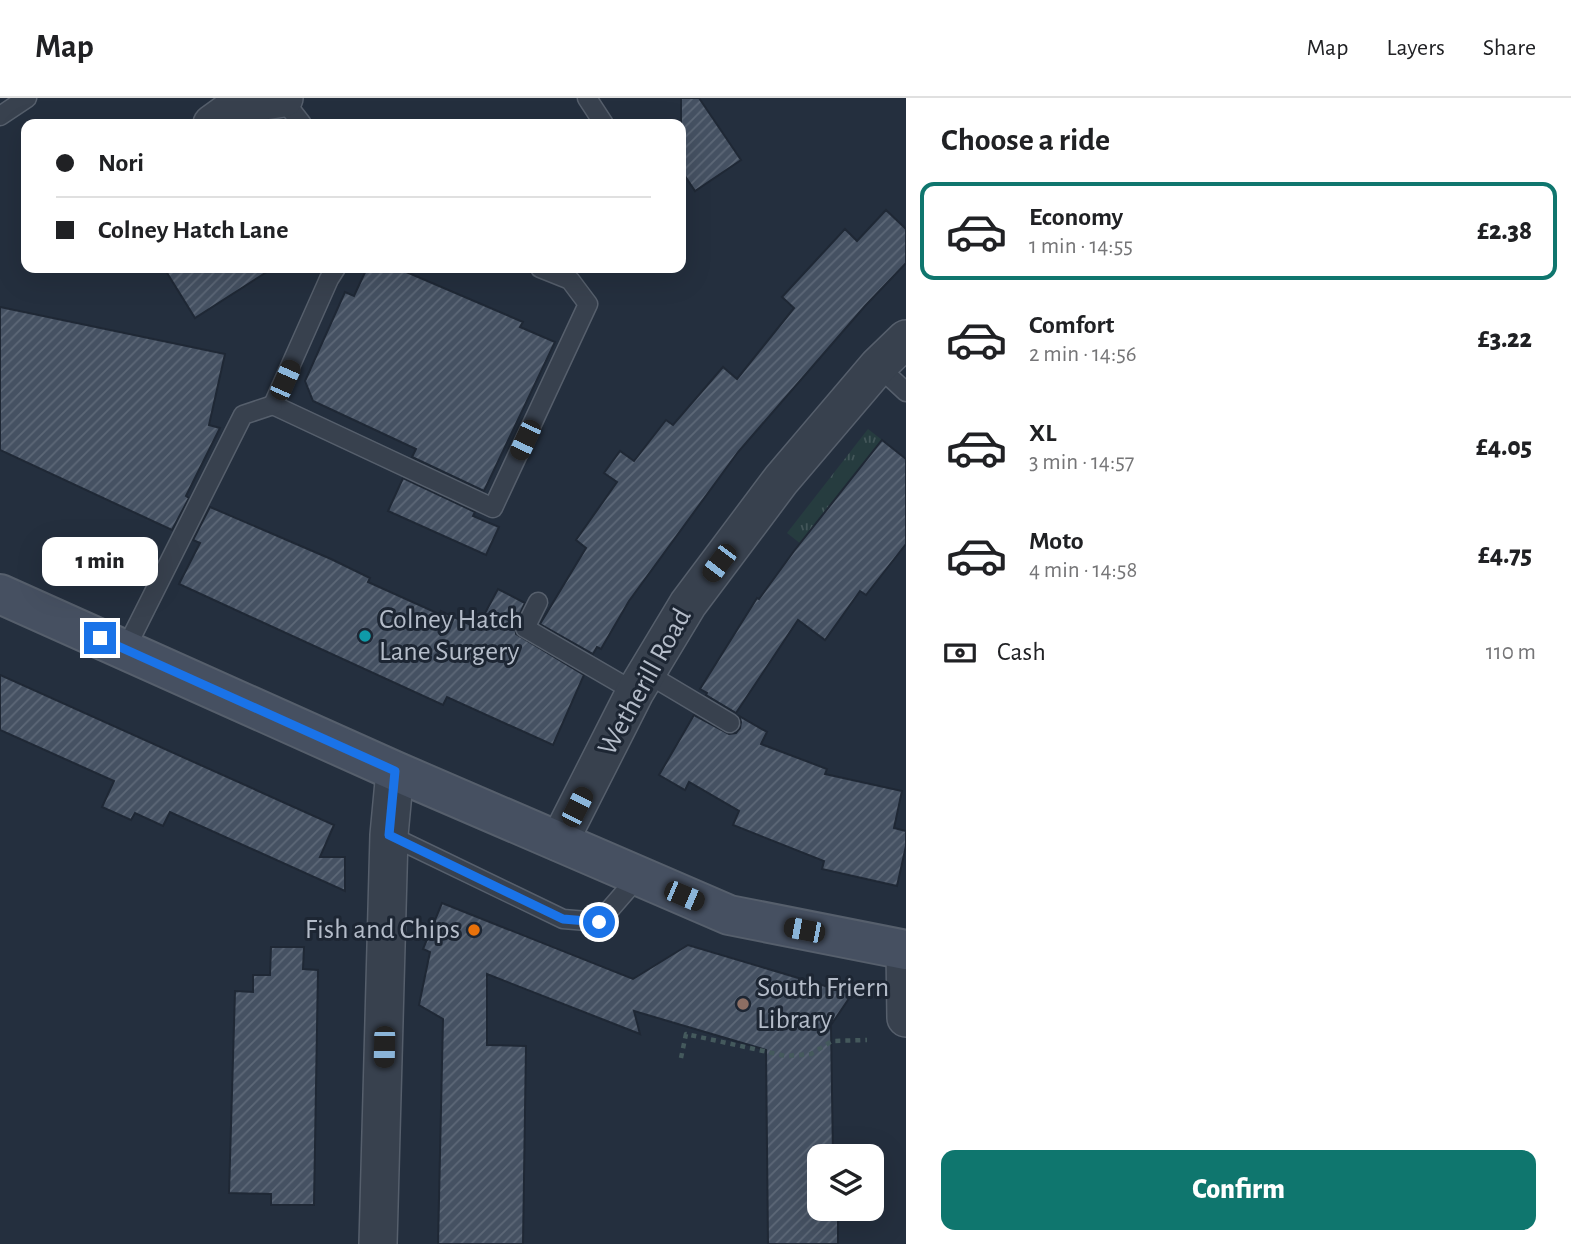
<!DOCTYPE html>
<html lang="en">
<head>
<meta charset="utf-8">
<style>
	body { margin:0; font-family:"Alegreya Sans",sans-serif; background:#f2f2f2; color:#202124; height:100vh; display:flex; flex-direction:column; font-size:26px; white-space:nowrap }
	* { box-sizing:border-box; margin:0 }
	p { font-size:23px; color:#757577 }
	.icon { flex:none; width:38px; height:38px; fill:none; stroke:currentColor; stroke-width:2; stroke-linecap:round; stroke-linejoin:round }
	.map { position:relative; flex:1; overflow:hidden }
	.side { display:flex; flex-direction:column; background:#fff; width:665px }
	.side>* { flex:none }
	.top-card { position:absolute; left:21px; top:21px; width:665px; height:154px; border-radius:14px; box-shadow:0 7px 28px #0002; display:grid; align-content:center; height:154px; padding:0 35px; background:#fff }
	.tools { position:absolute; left:807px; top:1046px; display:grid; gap:14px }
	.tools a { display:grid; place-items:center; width:77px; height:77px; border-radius:14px; background:#fff; box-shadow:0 7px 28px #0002; font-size:35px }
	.end { position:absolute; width:32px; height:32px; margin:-16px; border:9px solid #1a73e8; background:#fff; box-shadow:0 0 0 4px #fff }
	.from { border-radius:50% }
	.bubble { position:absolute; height:49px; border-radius:14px; background:#fff; box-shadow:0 7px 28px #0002; font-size:23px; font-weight:800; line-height:49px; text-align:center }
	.car { position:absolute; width:21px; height:42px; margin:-21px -10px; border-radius:9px; box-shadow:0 0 5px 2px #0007; background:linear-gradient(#222 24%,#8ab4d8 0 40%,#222 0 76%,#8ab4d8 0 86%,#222 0) }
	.top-card b { display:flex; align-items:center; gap:24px; height:66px; font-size:26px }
	.top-card b+b { border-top:2px solid #e0e0e0 }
	.top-card i { width:18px; height:18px; background:#202124 }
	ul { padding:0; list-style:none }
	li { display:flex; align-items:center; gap:21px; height:98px; margin:0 14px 10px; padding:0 21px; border:4px solid transparent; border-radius:14px }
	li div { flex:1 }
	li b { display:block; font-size:26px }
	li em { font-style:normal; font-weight:800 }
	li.on { border-color:#0f766e }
	li>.icon { width:63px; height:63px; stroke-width:1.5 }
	h2 { padding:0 35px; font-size:32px; line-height:84px }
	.pay { display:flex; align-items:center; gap:18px; height:77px; padding:0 35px; font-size:26px }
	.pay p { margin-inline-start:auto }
	.primary-button { display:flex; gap:14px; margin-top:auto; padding:14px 35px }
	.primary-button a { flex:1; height:80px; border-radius:14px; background:#0f766e; color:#fff; font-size:28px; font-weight:800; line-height:80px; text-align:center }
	header { display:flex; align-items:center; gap:42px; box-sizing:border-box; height:98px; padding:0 35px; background:#fff; border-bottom:2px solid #e0e0e0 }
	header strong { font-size:33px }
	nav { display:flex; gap:38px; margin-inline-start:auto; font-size:24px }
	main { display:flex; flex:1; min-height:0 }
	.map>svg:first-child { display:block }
	.grass { fill:url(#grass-tufts) }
	.building { fill:url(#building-hatch); stroke:#1f2835; stroke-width:2 }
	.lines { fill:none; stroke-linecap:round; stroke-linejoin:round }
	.lane-casing { stroke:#565f6c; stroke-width:21 }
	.street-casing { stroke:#565f6c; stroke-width:40 }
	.secondary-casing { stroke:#565f6c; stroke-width:42 }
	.path { stroke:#44595c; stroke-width:4.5; stroke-dasharray:5 5; stroke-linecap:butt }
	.lane { stroke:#38414e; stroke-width:18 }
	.street { stroke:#38414e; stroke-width:37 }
	.secondary { stroke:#465061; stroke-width:38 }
	.route { stroke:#1a73e8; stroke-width:9 }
	.culture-dot { fill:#0f9aa8; stroke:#1d2633; stroke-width:2.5 }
	.food-dot { fill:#e8710a; stroke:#1d2633; stroke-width:2.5 }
	.education-dot { fill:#8d6e63; stroke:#1d2633; stroke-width:2.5 }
	.labels { text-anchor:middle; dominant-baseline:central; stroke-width:6; stroke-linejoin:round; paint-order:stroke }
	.poi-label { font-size:28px; fill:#b4bcc9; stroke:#1d2633; text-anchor:start }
	.street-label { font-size:28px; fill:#b4bcc9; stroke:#1d2633 }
</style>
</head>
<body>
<header>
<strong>Map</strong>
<nav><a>Map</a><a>Layers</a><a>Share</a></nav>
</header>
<main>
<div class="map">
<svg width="906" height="1146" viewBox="0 0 906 1146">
	<defs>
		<pattern id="grass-tufts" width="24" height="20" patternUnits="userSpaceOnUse" patternTransform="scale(1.75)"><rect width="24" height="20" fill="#263c3f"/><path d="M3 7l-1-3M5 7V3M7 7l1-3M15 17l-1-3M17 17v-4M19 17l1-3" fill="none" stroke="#435659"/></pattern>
		<pattern id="building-hatch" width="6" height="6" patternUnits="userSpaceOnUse" patternTransform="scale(1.75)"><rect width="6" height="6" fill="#455162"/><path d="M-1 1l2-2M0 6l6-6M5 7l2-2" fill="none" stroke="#5d6877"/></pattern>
	</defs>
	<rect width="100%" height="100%" fill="#242f3e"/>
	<!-- grass -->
	<path class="grass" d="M868 331 882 342 801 446 787 435Z"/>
	<!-- building -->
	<g class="building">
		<path d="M681 0H699L741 62 695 93 681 72Z"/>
		<path d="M886 112 906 131V165L865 208 738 354 629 503 601 551 597 549 593 556 540 526 586 450 576 442 617 384 604 375 620 353 634 363 666 322 673 327 723 269 737 281 794 210 782 199 845 131 857 143Z"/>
		<path d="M164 170H273L195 220Z"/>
		<path d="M367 170H397L523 224 520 229 555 244 484 393 412 359 416 351 313 303 305 283 345 194 354 198Z"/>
		<path d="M0 209 225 256 209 327 220 330 186 398 189 400 172 432 0 352Z"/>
		<path d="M882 342 906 361V446L866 497 860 493 825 542 798 522 736 615 706 597 707 595 700 591 757 500 759 501 794 453Z"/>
		<path d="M403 380 475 414 473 418 499 429 486 457 388 413Z"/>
		<path d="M210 409 331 461 370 480 368 484 439 516 441 513 477 530 498 491 525 505 515 526 516 536 584 577 553 647 447 599 443 607 179 486 200 445 193 442Z"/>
		<path d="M0 577 334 727 320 759H345V793L170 714 163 728 135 715 131 722 102 709 114 683 0 632Z"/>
		<path d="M694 617 729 636 736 635 740 630 741 624 739 618 767 634 761 646 827 671 825 676 902 693 894 730 906 733V748L897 788 822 771 824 763 733 727 739 713 689 684 685 692 659 677Z"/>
		<path d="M442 805 633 881 688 847 852 896 831 927 833 1059H819V1119H838V1146H768L766 952 634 913 640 936 487 876V947L526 948 523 1146H438L443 921 419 907 430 854 423 851Z"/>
		<path d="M271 849H304L303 871 318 872 314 1107H271V1096L229 1095 235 893 253 894V877H270Z"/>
	</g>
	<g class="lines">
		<!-- lane casing -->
		<g class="lane-casing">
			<g id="lane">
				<path d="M282 0 302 26"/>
				<path d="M587 0 604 26"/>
				<path d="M0 18 27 0"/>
				<path d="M336 170 329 181 273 307 493 410 588 206 570 182 540 170"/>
				<path d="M878 268 906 294"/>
				<path d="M538 504 525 530 635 594"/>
				<path d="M125 552 243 317 273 307"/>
				<path d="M646 575 730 625"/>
				<path d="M389 737 563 821 599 824 638 779"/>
			</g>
		</g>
		<!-- street casing -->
		<g class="street-casing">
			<g id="street">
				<path d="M212 26 238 7 284 0"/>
				<path d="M559 744 635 594 688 506 781 382 878 268 906 241"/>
				<path d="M905 852 906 920"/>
				<path d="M378 1146 389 737 395 673"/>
			</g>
		</g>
		<!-- secondary casing -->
		<g class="secondary-casing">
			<path id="secondary" d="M0 496 395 673 729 817 906 852"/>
		</g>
		<!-- path -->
		<path class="path" d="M681 960 686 936 786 958 811 956 832 943 867 942"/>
		<!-- lane -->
		<use href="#lane" class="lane"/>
		<!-- street -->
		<use href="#street" class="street"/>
		<!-- secondary -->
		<use href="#secondary" class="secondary"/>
	</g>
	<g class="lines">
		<!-- route -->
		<path class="route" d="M100 540 395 673 389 737 563 821 599 824"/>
	</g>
	<!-- markers -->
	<circle class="culture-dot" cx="365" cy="538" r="7"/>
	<circle class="food-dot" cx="474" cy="832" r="7"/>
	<circle class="education-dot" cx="743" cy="906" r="7"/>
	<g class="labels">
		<!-- poi labels -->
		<g class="poi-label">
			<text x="379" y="522">Colney Hatch<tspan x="379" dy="32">Lane Surgery</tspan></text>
			<text x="460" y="832" text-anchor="end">Fish and Chips</text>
			<text x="757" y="890">South Friern<tspan x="757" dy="32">Library</tspan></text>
		</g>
		<!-- street labels -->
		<g class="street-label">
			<text transform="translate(645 584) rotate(-61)">Wetherill Road</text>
		</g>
	</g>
</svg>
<div class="tools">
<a><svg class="icon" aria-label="layers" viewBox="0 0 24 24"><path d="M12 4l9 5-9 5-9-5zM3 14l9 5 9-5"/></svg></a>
</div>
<i class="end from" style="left:599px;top:824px"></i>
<i class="end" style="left:100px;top:540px"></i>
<div class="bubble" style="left:42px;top:439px;width:116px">1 min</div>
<i class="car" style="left:285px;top:282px;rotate:24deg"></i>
<i class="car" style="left:525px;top:342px;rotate:205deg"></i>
<i class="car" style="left:719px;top:465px;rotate:217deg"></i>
<i class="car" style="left:577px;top:709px;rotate:27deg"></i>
<i class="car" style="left:684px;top:798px;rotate:113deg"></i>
<i class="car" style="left:804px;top:832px;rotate:281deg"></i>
<i class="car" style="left:384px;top:949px;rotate:181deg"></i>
<div class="top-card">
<b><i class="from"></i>Nori</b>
<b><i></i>Colney Hatch Lane</b>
</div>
</div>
<section class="side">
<h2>Choose a ride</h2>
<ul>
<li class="on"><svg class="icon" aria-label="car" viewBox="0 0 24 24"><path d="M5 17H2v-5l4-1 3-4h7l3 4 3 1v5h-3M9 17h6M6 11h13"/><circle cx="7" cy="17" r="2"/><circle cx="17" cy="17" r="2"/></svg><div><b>Economy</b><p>1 min · 14:55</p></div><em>£2.38</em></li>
<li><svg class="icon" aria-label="car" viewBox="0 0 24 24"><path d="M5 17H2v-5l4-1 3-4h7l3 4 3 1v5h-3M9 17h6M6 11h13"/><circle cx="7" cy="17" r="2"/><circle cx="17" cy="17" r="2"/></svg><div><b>Comfort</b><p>2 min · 14:56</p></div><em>£3.22</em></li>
<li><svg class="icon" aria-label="car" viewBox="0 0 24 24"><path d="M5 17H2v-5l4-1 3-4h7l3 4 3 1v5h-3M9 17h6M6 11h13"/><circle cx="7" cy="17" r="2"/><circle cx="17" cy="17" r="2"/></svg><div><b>XL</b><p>3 min · 14:57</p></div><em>£4.05</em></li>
<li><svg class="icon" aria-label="car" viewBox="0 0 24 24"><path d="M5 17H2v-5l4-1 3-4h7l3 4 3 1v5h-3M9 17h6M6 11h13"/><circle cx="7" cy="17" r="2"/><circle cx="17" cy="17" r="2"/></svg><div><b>Moto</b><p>4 min · 14:58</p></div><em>£4.75</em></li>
</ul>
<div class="pay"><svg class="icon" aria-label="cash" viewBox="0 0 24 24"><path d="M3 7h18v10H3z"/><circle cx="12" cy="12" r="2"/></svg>Cash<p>110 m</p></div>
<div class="primary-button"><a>Confirm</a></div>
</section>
</main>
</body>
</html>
